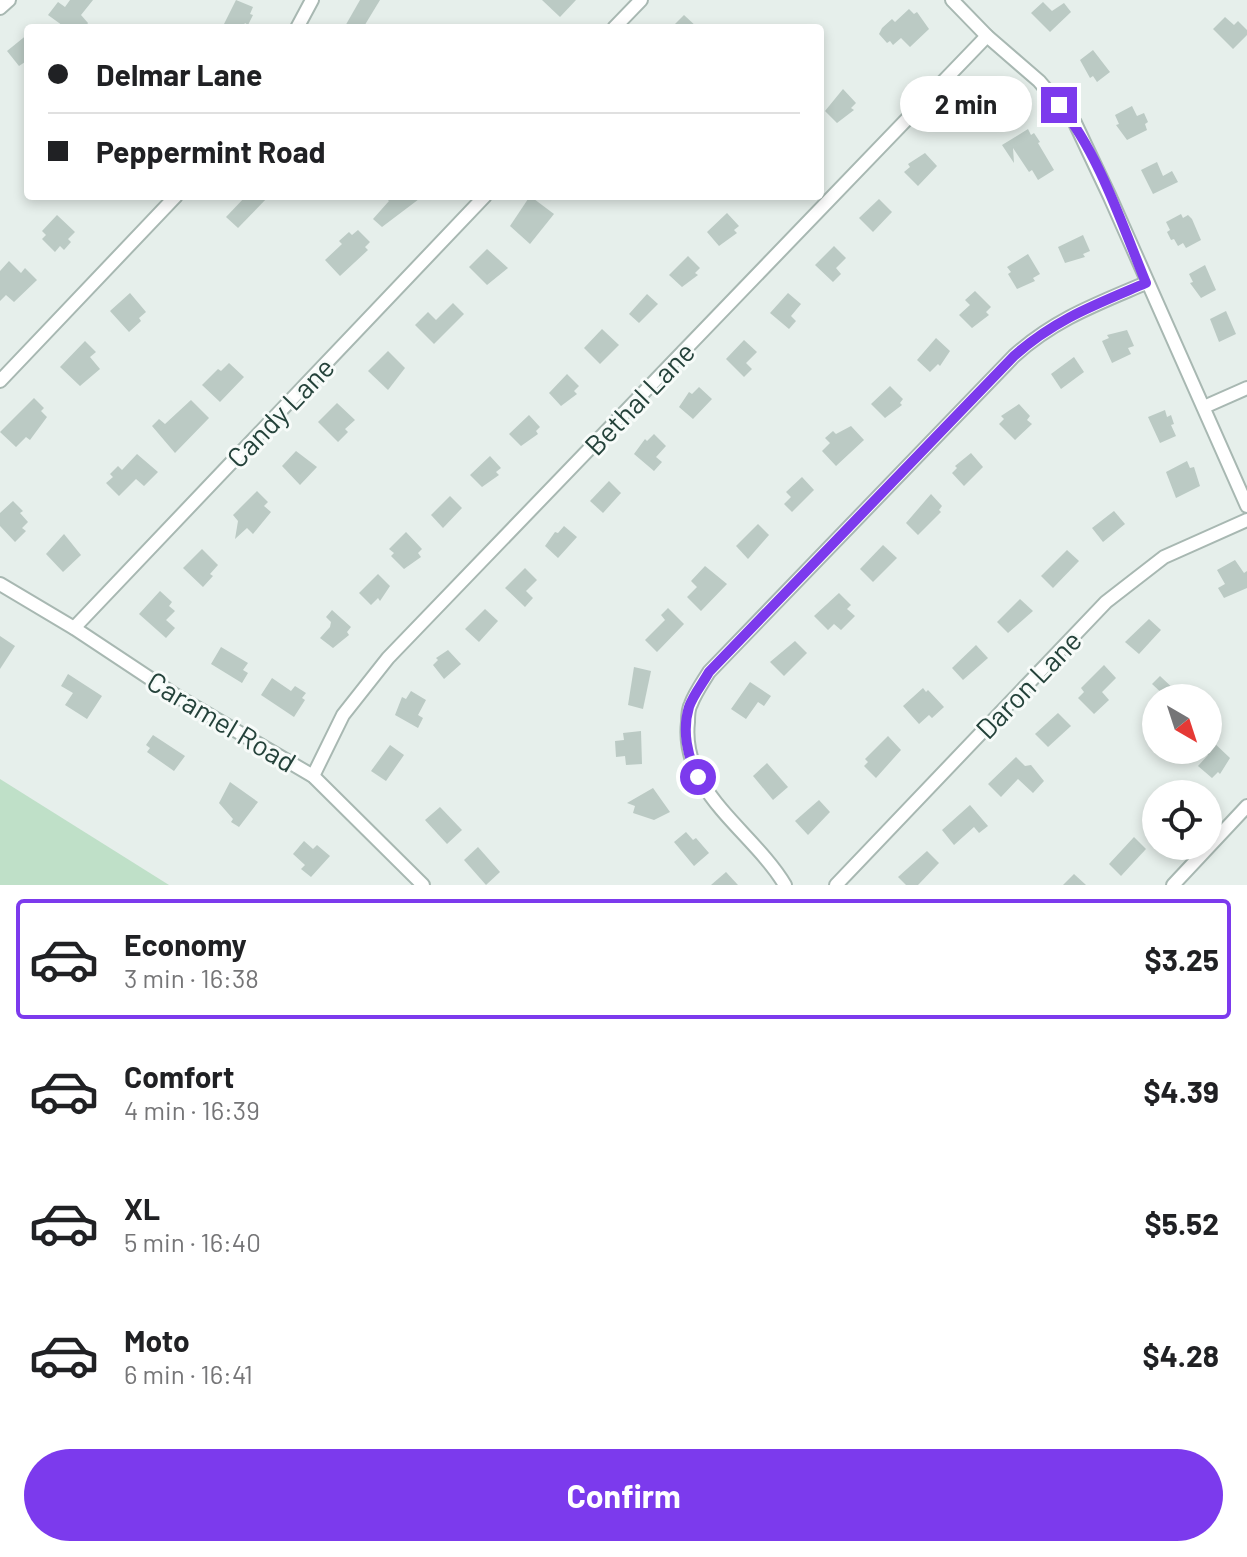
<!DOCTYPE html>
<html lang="en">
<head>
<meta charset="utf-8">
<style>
	body { margin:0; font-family:Barlow,sans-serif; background:#f6f6f6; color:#202124; height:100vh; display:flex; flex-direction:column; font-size:30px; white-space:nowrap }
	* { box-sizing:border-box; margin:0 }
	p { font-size:26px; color:#757577 }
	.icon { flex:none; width:44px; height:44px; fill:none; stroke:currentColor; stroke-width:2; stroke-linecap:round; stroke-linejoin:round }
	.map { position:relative; height:885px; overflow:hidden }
	.drawer { display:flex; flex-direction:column; background:#fff; flex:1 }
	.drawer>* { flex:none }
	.hud { position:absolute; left:24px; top:24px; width:800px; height:176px; border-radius:8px; box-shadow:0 4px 12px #0003; display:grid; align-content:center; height:176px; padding:0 24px; background:#fff }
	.needle { width:52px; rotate:141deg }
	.buttons { position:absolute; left:1142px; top:684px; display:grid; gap:16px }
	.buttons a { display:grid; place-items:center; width:80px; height:80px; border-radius:50%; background:#fff; box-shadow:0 4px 12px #0003; font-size:40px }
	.end { position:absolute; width:36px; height:36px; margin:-18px; border:10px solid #7c3aed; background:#fff; box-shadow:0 0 0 4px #fff }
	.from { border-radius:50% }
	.bubble { position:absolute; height:56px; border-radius:28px; background:#fff; box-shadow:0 4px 12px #0003; font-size:26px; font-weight:700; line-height:56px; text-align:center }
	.hud b { display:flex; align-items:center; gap:28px; height:76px; font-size:30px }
	.hud b+b { border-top:2px solid #e0e0e0 }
	.hud i { width:20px; height:20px; background:#202124 }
	ul { padding:14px 0 0; list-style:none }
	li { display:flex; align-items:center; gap:24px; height:120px; margin:0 16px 12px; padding:0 8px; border:4px solid transparent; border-radius:8px }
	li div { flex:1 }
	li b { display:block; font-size:30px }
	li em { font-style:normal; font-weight:700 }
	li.on { border-color:#7c3aed }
	li>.icon { width:72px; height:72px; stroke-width:1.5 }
	.button { display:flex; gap:16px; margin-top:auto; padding:16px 24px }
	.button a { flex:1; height:92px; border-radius:48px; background:#7c3aed; color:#fff; font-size:32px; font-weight:700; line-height:92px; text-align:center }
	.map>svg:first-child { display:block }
	.green { fill:#bfe0c8 }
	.building { fill:#bbcac4 }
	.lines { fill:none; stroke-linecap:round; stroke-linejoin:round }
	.minor-casing { stroke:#a8b8b2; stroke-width:16 }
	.minor { stroke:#fff; stroke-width:12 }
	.route { stroke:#7c3aed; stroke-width:10 }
	.labels { text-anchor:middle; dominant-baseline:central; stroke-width:6; stroke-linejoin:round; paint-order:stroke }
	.street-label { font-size:28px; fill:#24423a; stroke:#f7fbf9 }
</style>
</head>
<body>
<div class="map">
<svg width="1247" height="885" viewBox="0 0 1247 885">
	<rect width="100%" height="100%" fill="#e6efeb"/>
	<!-- green -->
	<path class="green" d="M0 779 169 885H0Z"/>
	<!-- building -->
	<g class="building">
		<path d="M70 0H93L81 15 88 23 85 28H66L48 15 58 2 65 7Z"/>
		<path d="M236 0 253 7 250 14 253 15 248 25 245 23 242 28H232L224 24Z"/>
		<path d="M360 0H380L363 28H344Z"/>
		<path d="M542 0H576L560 17Z"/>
		<path d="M1043 2 1052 11 1064 3 1071 12 1050 32 1031 13Z"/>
		<path d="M909 9 914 14 917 12 929 29 910 47 901 38 893 45 890 41 887 43 879 34 882 28 892 19 895 22Z"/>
		<path d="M684 15 698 28H671Z"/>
		<path d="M1225 17 1234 25 1238 21 1247 30V35L1233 49 1213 29Z"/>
		<path d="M28 34V60L19 66 7 51Z"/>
		<path d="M1093 50 1110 72 1097 82 1093 76 1090 78 1080 60Z"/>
		<path d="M988 84 993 89 995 87 1008 104 995 116 985 106 977 112 968 102Z"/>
		<path d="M843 89 856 103 851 108 854 110 837 123 825 111Z"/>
		<path d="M1132 106 1137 116 1144 113 1148 122 1145 124 1147 130 1127 140 1116 125 1119 124 1115 115Z"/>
		<path d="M1028 129 1031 135 1034 133 1040 142 1038 143 1054 170 1038 180 1032 170 1029 172 1013 148 1014 163 1002 145Z"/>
		<path d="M925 153 937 166 918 186 904 172 910 167 908 164Z"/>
		<path d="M1157 162 1163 176 1172 171 1178 182 1153 194 1141 170Z"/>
		<path d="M246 196H269L238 228 226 217Z"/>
		<path d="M384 196H423L382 227 373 219 389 201Z"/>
		<path d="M530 196 554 214 530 244 510 226Z"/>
		<path d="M879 199 892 212 873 232 859 218Z"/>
		<path d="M727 213 739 226 734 230 737 233 719 246 707 232Z"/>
		<path d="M1181 214 1183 218 1188 215 1192 219 1201 240 1186 248 1183 243 1178 246 1174 239 1171 240 1167 232 1170 230 1166 222Z"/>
		<path d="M57 215 75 232 68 239 71 242 64 250 60 246 55 252 42 239 46 235 42 231Z"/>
		<path d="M358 230 370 242 365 247 368 250 340 276 325 260 342 244 339 241 349 232 352 235Z"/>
		<path d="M1083 235 1090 251 1083 254 1085 257 1065 263 1058 247Z"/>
		<path d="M834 246 846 258 836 268 841 274 833 282 815 265Z"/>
		<path d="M487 249 508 268 487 285 469 267Z"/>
		<path d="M1028 254 1040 274 1033 278 1035 281 1017 289 1008 274 1011 272 1007 267Z"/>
		<path d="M688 256 700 268 695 273 698 275 682 287 669 275Z"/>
		<path d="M9 261 21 273 25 268 37 280 14 302 6 295 0 301V271Z"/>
		<path d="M1205 265 1216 290 1201 298 1190 283 1193 282 1189 274Z"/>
		<path d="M975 291 991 307 986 312 989 315 972 328 959 315 970 305 965 300Z"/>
		<path d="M130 293 146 312 139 318 141 321 129 332 110 311Z"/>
		<path d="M788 293 801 304 791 316 796 321 789 329 770 313Z"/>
		<path d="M647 294 658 304 639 323 629 314Z"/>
		<path d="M453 303 464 314 434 344 415 325 428 312 436 320Z"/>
		<path d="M1226 311 1236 334 1219 342 1210 319Z"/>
		<path d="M602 329 619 345 600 364 584 348Z"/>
		<path d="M1127 330 1134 346 1128 348 1131 354 1112 363 1102 341 1109 338 1107 335Z"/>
		<path d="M936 338 950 351 940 366 938 364 930 372 917 360Z"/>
		<path d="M744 340 757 352 746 363 752 369 744 377 726 359Z"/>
		<path d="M85 341 96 352 90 357 100 369 80 386 60 367Z"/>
		<path d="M388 351 405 368 388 390 368 371Z"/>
		<path d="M1074 357 1084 372 1061 389 1051 374Z"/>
		<path d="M229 363 244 377 220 402 202 385 218 369 221 371Z"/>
		<path d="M567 374 579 386 574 391 577 394 561 406 549 393Z"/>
		<path d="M890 386 903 399 900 403 902 405 885 418 871 404Z"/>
		<path d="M699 387 712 399 693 419 679 407 689 392 692 394Z"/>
		<path d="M34 398 44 408 41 411 47 417 30 440 26 437 16 447 0 432Z"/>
		<path d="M191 400 209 418 175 453 152 426 159 419 165 424Z"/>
		<path d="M337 403 355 420 345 429 348 432 338 442 318 422Z"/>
		<path d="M1019 404 1030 416 1027 420 1032 424 1015 440 999 424 1004 419 1001 416Z"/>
		<path d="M1165 410 1167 417 1171 415 1174 424 1171 425 1176 436 1160 443 1148 417Z"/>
		<path d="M529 415 540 427 536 431 538 434 521 446 509 434Z"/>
		<path d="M851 426 864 440 836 466 822 451 830 443 825 438 833 431 836 434Z"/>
		<path d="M654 434 666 446 656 457 662 462 654 471 634 454 645 439 647 441Z"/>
		<path d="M296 451 317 467 300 485 282 466Z"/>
		<path d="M971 453 983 467 964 486 952 473 957 468 955 466Z"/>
		<path d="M137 454 158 472 144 486 136 479 119 496 106 483 113 477 110 474 118 466 122 470Z"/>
		<path d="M490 456 501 468 496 472 499 475 482 487 470 475Z"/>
		<path d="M1187 461 1190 468 1194 467 1200 486 1176 498 1166 472Z"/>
		<path d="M802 477 814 490 792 512 784 504 791 497 786 492Z"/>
		<path d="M609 481 621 493 603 513 590 501Z"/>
		<path d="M257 491 268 502 264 506 271 512 253 534 247 528 235 539 238 521 233 515Z"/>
		<path d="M931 494 942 506 939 510 941 512 918 535 906 523Z"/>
		<path d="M450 496 462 508 443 528 431 515Z"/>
		<path d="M13 501 23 511 20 513 28 522 22 528 26 531 15 542 0 526V513Z"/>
		<path d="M1114 511 1125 524 1103 542 1092 528Z"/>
		<path d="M758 524 769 535 748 559 736 546Z"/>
		<path d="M564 526 577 537 558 558 545 546 555 532 558 533Z"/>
		<path d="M406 532 422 549 418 553 421 557 404 569 391 556 394 553 389 549Z"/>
		<path d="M64 534 81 555 63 572 46 554Z"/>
		<path d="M883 545 897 558 873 582 860 569Z"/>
		<path d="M202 549 218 565 210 574 213 576 203 587 183 568Z"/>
		<path d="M1067 550 1079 561 1053 588 1041 576Z"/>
		<path d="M1235 560 1244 573 1247 571V588L1224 598 1218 588 1225 584 1217 570Z"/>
		<path d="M705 566 727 584 701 611 687 597 697 587 691 581Z"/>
		<path d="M525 568 537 580 526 591 533 598 525 607 505 588Z"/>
		<path d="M378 574 390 586 380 601 378 598 371 605 359 593Z"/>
		<path d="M160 591 172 602 169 606 175 611 166 620 175 628 166 638 139 614Z"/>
		<path d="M839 593 851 605 847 609 855 616 841 630 834 624 828 630 814 616Z"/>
		<path d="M1020 599 1033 611 1008 633 997 622Z"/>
		<path d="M668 608 684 624 657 652 645 640 665 620 661 615Z"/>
		<path d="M485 609 498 621 479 642 465 629Z"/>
		<path d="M332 610 351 627 347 632 349 635 333 648 320 638 330 627 331 622 326 617Z"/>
		<path d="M1149 619 1161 630 1139 654 1125 642Z"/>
		<path d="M0 636 15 646 0 669Z"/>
		<path d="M795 641 807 653 784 676 770 662Z"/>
		<path d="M976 645 988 658 963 680 952 668Z"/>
		<path d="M221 647 248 663 243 670 248 673 242 683 211 664Z"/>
		<path d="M448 650 461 664 444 679 433 665 438 660 436 658Z"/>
		<path d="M1104 665 1116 678 1102 692 1109 700 1094 714 1078 698 1084 692 1081 688Z"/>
		<path d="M634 667 651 671 643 709 628 705Z"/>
		<path d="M68 674 102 696 87 719 65 705 73 693 61 686Z"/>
		<path d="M1160 676 1178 693 1173 698H1167L1152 684Z"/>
		<path d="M272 678 291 691 295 686 306 693 302 698 305 700 294 717 261 695Z"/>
		<path d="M750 682 771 696 764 706 758 702 746 719 731 709Z"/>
		<path d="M923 688 926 692 928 690 944 707 932 718 929 715 919 724 903 706Z"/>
		<path d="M411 691 426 700 418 715 423 718 418 728 395 715 402 697 406 699Z"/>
		<path d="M1058 713 1071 726 1048 747 1035 734Z"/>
		<path d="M641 731 642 764 626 765 625 756 616 757 615 741 624 740 623 733Z"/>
		<path d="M153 735 185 756 174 771 147 752 150 748 146 745Z"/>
		<path d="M888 736 901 750 876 778 864 766 868 762 865 759Z"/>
		<path d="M1212 741 1230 758 1220 774 1218 772 1212 778 1198 766 1208 755 1203 751 1208 750Z"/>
		<path d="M390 745 404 755 386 781 371 771Z"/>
		<path d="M1016 757 1025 766 1031 765 1044 781 1033 793 1018 779 1001 797 988 784Z"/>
		<path d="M767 763 788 787 773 800 753 776Z"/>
		<path d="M230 782 258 802 239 827 231 822 233 819 219 803Z"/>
		<path d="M653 788 670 812 654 820 633 813 635 806 627 803Z"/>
		<path d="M819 800 830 812 808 835 795 821Z"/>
		<path d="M970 805 988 826 979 833 974 827 954 845 942 830Z"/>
		<path d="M440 807 462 830 447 844 425 820Z"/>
		<path d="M686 832 693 840 696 838 709 853 694 866 674 842Z"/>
		<path d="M1134 837 1146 849 1121 876 1109 864Z"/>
		<path d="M304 841 313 849 317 845 330 856 311 877 301 869 305 865 293 854Z"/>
		<path d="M478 847 500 872 486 885 464 860Z"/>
		<path d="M927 851 939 863 918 885H906L898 877Z"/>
		<path d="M726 872 738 885H711Z"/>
		<path d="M1074 874 1086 885H1063Z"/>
	</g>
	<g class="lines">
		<!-- minor casing -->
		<g class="minor-casing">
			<g id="minor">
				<path d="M952 0 987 36 1039 81 1075 123 1110 197 1247 506"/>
				<path d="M0 8 9 0"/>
				<path d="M297 28 312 0"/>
				<path d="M614 28 641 0"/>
				<path d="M0 381 176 196"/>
				<path d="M1204 407 1247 388"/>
				<path d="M0 584 74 628 175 695 313 776 423 885"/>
				<path d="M74 628 485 196"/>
				<path d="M313 776 343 715 388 658 987 36"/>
				<path d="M785 885C753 831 680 792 688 722 688 716 688 709 691 704 695 693 703 682 709 672L1014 356C1055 319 1097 304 1146 283"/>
				<path d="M836 885 1106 602 1164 557 1247 520"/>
				<path d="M1173 885 1247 806"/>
			</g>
		</g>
		<!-- minor -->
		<use href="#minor" class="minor"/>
	</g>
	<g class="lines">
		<!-- route -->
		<path class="route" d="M698 777C687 756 682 730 689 707 693 695 703 683 709 672L1014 356C1055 319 1097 304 1146 283 1123 227 1098 151 1059 105"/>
	</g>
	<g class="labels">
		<!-- street labels -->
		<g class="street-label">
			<text transform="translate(639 398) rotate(-46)">Bethal Lane</text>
			<text transform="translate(280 412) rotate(-46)">Candy Lane</text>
			<text transform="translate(1028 684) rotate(-46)">Daron Lane</text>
			<text transform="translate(222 721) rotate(31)">Caramel Road</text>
		</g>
	</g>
</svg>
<div class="buttons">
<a><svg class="needle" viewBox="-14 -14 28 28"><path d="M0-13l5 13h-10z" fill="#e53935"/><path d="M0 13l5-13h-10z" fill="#757577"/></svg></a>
<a><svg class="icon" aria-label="locate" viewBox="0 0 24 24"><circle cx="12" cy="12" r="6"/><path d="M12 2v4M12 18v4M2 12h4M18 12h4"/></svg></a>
</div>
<i class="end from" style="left:698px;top:777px"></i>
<i class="end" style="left:1059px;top:105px"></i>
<div class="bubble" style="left:900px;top:76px;width:132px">2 min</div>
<div class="hud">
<b><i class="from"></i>Delmar Lane</b>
<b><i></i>Peppermint Road</b>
</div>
</div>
<section class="drawer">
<ul>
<li class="on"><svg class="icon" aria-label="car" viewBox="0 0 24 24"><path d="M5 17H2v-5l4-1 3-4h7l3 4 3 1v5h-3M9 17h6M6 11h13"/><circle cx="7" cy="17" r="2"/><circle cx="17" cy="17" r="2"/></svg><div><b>Economy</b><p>3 min · 16:38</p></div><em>$3.25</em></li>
<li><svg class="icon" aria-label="car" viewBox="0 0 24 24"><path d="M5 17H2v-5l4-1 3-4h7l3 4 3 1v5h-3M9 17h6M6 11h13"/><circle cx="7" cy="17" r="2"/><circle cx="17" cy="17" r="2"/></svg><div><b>Comfort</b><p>4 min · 16:39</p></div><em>$4.39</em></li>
<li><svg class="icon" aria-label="car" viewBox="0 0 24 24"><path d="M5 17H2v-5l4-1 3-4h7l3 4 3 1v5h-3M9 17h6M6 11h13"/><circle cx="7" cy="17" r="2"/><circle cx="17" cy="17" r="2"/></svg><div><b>XL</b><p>5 min · 16:40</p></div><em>$5.52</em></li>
<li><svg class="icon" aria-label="car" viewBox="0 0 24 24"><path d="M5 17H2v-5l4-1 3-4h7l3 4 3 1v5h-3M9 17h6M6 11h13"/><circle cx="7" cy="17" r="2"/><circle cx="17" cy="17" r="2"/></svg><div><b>Moto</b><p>6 min · 16:41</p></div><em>$4.28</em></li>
</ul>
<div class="button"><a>Confirm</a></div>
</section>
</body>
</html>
